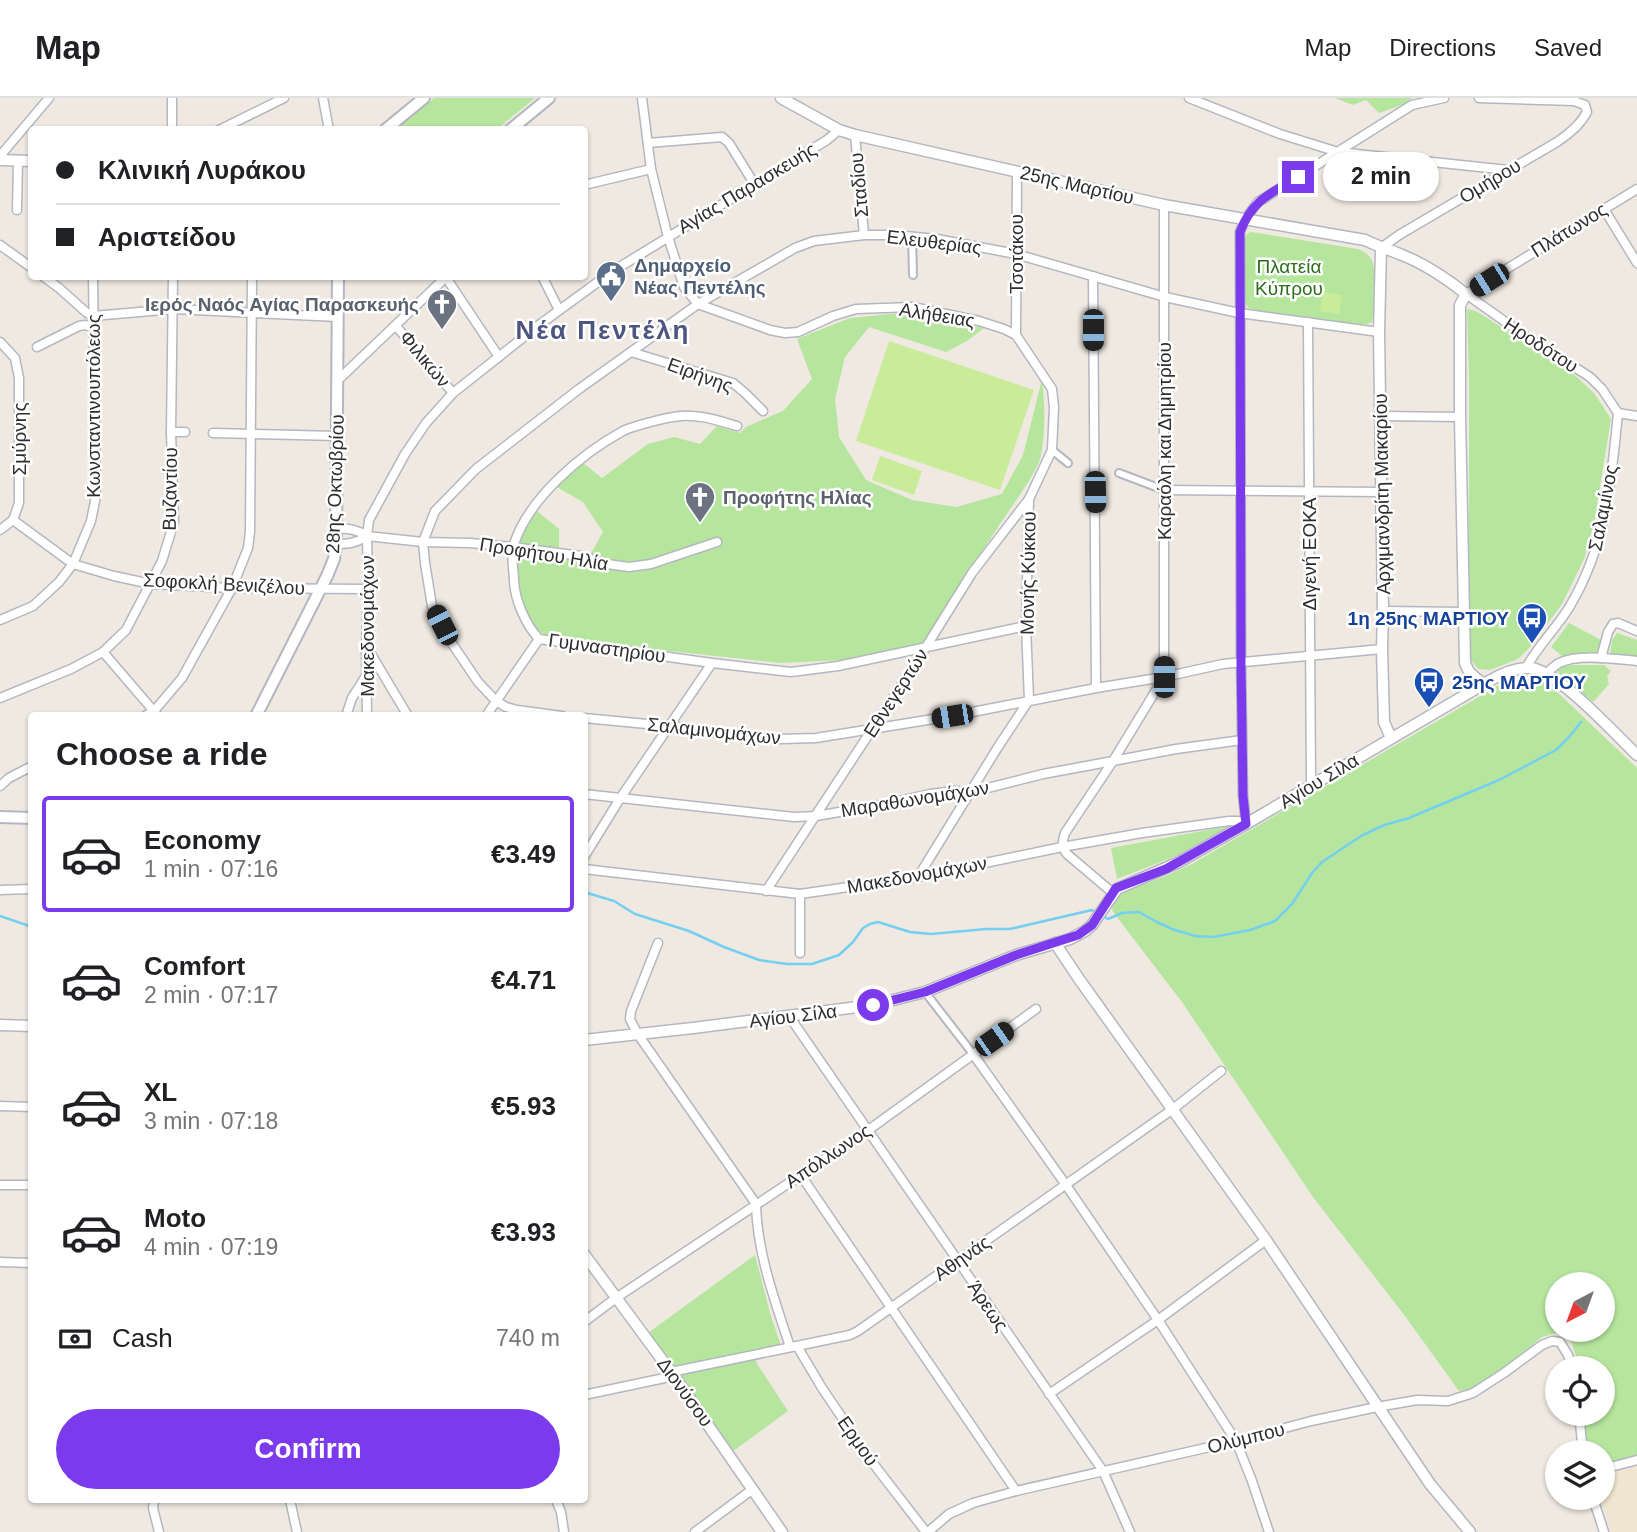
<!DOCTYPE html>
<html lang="en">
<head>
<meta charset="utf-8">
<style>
	body { margin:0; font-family:Arial,sans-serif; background:#f6f6f6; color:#202124; height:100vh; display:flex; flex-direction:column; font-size:26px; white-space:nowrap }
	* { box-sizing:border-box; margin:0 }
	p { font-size:23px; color:#757577 }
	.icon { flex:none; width:38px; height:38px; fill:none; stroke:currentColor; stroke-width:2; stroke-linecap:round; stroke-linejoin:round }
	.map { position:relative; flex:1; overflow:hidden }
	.drawer { position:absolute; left:28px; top:614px; width:560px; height:791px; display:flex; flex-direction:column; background:#fff; border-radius:7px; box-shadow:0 2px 5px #0004 }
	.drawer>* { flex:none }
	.top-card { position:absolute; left:28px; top:28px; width:560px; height:154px; border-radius:7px; box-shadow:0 2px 5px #0004; display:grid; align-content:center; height:154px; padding:0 28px; background:#fff }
	.needle { width:46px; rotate:221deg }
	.tools { position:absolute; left:1545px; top:1174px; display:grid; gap:14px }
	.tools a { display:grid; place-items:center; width:70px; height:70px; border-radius:50%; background:#fff; box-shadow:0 2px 5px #0004; font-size:35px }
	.end { position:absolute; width:32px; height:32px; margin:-16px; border:9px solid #7c3aed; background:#fff; box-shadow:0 0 0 4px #fff }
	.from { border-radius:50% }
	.bubble { position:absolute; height:49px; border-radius:24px; background:#fff; box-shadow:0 2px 5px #0004; font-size:23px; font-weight:600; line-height:49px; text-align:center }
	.car { position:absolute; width:21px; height:42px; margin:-21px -10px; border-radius:9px; box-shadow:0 0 5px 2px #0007; background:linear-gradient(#222 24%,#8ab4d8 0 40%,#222 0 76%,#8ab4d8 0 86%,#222 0) }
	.top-card b { display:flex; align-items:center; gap:24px; height:66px; font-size:26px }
	.top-card b+b { border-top:2px solid #e0e0e0 }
	.top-card i { width:18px; height:18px; background:#202124 }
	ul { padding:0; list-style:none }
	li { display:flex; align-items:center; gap:21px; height:116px; margin:0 14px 10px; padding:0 14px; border:4px solid transparent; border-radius:7px }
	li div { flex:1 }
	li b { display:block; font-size:26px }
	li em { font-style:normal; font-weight:600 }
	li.on { border-color:#7c3aed }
	li>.icon { width:63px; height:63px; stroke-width:1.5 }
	h2 { padding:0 28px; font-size:32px; line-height:84px }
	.pay { display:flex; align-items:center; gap:18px; height:77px; padding:0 28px; font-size:26px }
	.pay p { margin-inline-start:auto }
	.cta { display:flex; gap:14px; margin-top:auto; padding:14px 28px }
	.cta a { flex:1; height:80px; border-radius:42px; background:#7c3aed; color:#fff; font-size:28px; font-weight:600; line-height:80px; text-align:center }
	header { display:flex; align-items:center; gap:42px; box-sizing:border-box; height:98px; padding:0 35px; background:#fff; border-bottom:2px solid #e0e0e0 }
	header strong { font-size:33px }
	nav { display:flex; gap:38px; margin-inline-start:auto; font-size:24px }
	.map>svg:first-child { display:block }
	.education { fill:#f0e6d1 }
	.green { fill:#b6e59e; fill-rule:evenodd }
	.pitch { fill:#c9ec9a }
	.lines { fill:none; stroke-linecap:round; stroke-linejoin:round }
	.stream { stroke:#75cff0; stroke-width:2.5 }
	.pedestrian-casing { stroke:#b4b7c1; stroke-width:10 }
	.minor-casing { stroke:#b4b7c1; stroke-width:11 }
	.tertiary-casing { stroke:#b4b7c1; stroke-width:13 }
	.secondary-casing { stroke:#b4b7c1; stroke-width:14 }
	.pedestrian { stroke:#fff; stroke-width:6 }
	.minor { stroke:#fff; stroke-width:8 }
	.tertiary { stroke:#fff; stroke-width:10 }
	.secondary { stroke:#fff; stroke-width:10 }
	.route { stroke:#7c3aed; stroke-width:9 }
	.labels { text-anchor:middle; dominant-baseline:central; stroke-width:5; stroke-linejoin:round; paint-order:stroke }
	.street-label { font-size:19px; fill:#2e2e2e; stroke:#fff }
	.service-label { font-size:19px; font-weight:bold; fill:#4e5e75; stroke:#fff; text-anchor:start }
	.park-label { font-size:19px; fill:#2c6e1b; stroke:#fff }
	.worship-label { font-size:19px; font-weight:bold; fill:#5b616d; stroke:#fff; text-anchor:end }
	.transit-label { font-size:19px; font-weight:bold; fill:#164399; stroke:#fff; text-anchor:end }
	.district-label { font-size:26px; font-weight:bold; letter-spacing:2px; fill:#4d5680; stroke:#fff }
</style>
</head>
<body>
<header>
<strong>Map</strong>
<nav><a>Map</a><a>Directions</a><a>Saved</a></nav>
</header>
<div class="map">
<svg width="1637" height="1434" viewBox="0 0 1637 1434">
	<rect width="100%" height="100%" fill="#efe9e1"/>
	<!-- education -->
	<path class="education" d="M1637 1367V1434H1612L1600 1400H1603V1375Z"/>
	<!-- green -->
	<g class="green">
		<path d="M434 0H535L497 31H397Z"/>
		<path d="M1335 0H1412L1404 6 1379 15 1366 2 1353 7Z"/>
		<path d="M1251 134 1358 151C1364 153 1368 156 1371 161 1378 173 1374 204 1373 218L1372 224 1368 226H1359L1258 214 1248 210 1245 203V140L1247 136Z"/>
		<path d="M1467 211 1476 213 1569 272 1594 295 1611 321 1594 425 1584 461 1562 506 1532 547 1518 561 1490 572 1478 571 1469 559V278Z"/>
		<path d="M901 215 984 230 967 243 946 254 869 229 845 259 835 301 839 339 866 382 912 402 956 409 1002 396 1023 357 1042 281C1045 307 1046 335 1040 361 1034 379 1009 412 998 429 972 468 947 508 923 547L842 562 781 565 550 540 539 533 524 516 517 499 514 455 518 443 537 413 559 431V452L590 457 603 434 583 404 555 388 583 365 602 380 648 346 674 339 700 346 717 328 740 335 746 329 783 313 812 281 797 241 850 220Z"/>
		<path d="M1569 525 1601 542 1597 554 1562 558 1551 549Z"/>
		<path d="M1617 535 1637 542V560L1610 557 1612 542Z"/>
		<path d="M1571 567H1604L1611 573 1607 578 1609 586 1593 604 1558 576V570Z"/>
		<path d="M1523 579 1540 582 1555 592 1637 670V1359L1603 1368V1354H1588L1584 1316H1603V1270H1580L1570 1240 1560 1234 1542 1239 1502 1271 1473 1290 1459 1293 1405 1218 1313 1099 1182 904 1113 814 1112 811 1118 797 1170 776 1192 766 1506 583ZM1558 1186H1603V1232H1558Z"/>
		<path d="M1229 728 1176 758 1117 781 1111 750Z"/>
		<path d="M755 1157 770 1215 781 1248 754 1254 757 1266 788 1313 732 1354 648 1235Z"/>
	</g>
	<!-- pitch -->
	<g class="pitch">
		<path d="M1323 194 1342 197 1339 216 1320 213Z"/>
		<path d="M889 243 1034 292 1000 392 856 343Z"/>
		<path d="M880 358 922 373 914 397 872 382Z"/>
	</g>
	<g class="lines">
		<!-- stream -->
		<g class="stream">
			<path d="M584 794 614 803 635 816 689 833 724 849 759 862 787 866H812L839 857 853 844 863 830 870 826 878 824 910 834 931 836 986 831H1010L1092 812 1097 815"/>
			<path d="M0 818 32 829"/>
			<path d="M1103 818 1108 821 1122 815 1139 814 1155 823 1172 831 1195 838 1214 839 1250 832 1275 823 1292 806 1312 775 1322 764 1361 738 1384 727 1409 720 1499 682 1556 652 1570 638 1581 624"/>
		</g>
		<!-- pedestrian casing -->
		<g class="pedestrian-casing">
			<g id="pedestrian">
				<path d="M912 138 913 177"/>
				<path d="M1052 352 1068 365"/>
				<path d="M1119 375 1164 392"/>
				<path d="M925 894 973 956"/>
			</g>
		</g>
		<!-- minor casing -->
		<g class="minor-casing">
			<g id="minor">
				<path d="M323 0 329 32"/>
				<path d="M642 0 651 71 668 139 684 189 698 206"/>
				<path d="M1189 0 1280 36 1338 54 1508 72"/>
				<path d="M172 32V0"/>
				<path d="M219 32 284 0"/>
				<path d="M855 37 864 137"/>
				<path d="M648 45 722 39 729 45 755 87"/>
				<path d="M0 58 49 0"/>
				<path d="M584 87 651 71"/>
				<path d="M1604 111 1637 165"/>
				<path d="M17 112 18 63"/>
				<path d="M0 147 32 170"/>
				<path d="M1381 150 1399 137 1557 44C1569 36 1581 26 1587 14L1585 7 1574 3 1479 0"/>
				<path d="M43 178 59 190 87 215 93 218 174 211 338 219"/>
				<path d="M445 178 499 259"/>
				<path d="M542 178 559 212"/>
				<path d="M1093 178 1096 590"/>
				<path d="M698 206 770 232 785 235 798 234 833 218 856 211 913 209 979 223 1004 231 1016 237 1052 291 1054 309 1052 352 1029 401 1026 528 1029 602"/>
				<path d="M1308 224 1311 688"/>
				<path d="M396 228 453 295"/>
				<path d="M1016 237 1017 74"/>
				<path d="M0 244 15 260 19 280V405L13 422"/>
				<path d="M37 249 79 228 85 227 93 229"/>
				<path d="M631 254 733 285 745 295 763 313"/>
				<path d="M338 282 447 178"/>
				<path d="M1618 315 1602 291 1590 279 1524 237 1466 196 1637 91"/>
				<path d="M1618 315 1637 318"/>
				<path d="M1381 318 1460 319"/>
				<path d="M737 328C719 323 700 316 680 318 668 319 633 328 623 333 581 356 529 400 514 446 510 457 514 472 514 483 515 503 526 527 539 541L712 565 791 574 838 568 1026 528"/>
				<path d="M171 334H185"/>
				<path d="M213 335 337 338"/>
				<path d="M1164 392 1381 394"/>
				<path d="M13 422 73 466 114 478 151 486 232 490 368 491"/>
				<path d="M336 430C348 431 357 431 367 438L423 444 470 445 512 449 581 458 607 466 629 469 651 466 717 444"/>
				<path d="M0 432 13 422"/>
				<path d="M336 446C349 446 356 445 367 438"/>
				<path d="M1383 513 1463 514"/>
				<path d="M0 522 33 508 59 484 73 466 91 423 96 398 93 178"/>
				<path d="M368 551 408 618"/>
				<path d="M103 554 158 618"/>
				<path d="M1601 560 1608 534 1613 526 1618 525 1637 533"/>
				<path d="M1526 570C1538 547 1557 530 1570 508 1607 445 1611 385 1618 315"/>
				<path d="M1546 576C1550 572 1554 568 1559 565 1578 555 1616 561 1637 563"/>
				<path d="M1164 579V107"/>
				<path d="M0 600 71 571 103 554 126 532 162 463 174 424 171 334 173 178"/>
				<path d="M145 618 154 613 182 580 232 490 248 450 250 434 252 178"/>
				<path d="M346 618 352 600 366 578"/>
				<path d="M367 618 366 549 368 491 367 438 369 422 405 356 426 325 453 295 539 227 613 173 827 42 839 32"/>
				<path d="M486 618 539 541"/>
				<path d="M562 618 517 612 506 609 496 603 478 584 451 544 432 508 425 465 423 444 435 413 476 371 579 291 698 206 795 150 814 143 864 137H894L937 141 1016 156 1165 199 1239 215 1379 234"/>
				<path d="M584 620 668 628 749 639 781 641 816 640 952 618 1096 590 1164 579 1223 566 1382 551"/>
				<path d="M0 688 9 680 32 668"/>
				<path d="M584 696 794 719 816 718 880 707 930 696 954 693 972 694 1043 676 1113 663 1176 651 1242 642"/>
				<path d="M584 759 621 699 712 565"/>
				<path d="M584 771 800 796 918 779 1062 749 1142 735 1229 723H1238L1246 726 1243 697 1241 565 1240 134 1245 121 1258 104 1412 7 1444 0"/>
				<path d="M918 779 998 649 1029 602"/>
				<path d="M0 792 32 791"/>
				<path d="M766 793 926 549 972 475 1029 401"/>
				<path d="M1113 795 1067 756C1061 748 1062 745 1065 735L1113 663 1164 579"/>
				<path d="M800 796V855"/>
				<path d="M658 845 631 913 630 921 637 935 756 1106C757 1155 775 1203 790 1249"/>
				<path d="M789 918 1103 1373 1130 1434"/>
				<path d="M973 956 1066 1087 1158 1222 1236 1343 1252 1383 1269 1434"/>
				<path d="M0 1008 32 1009"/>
				<path d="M800 1076 1016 1393"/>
				<path d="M0 1087H32"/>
				<path d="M0 1164 32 1165"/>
				<path d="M584 1224 616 1200 867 1033 1036 911"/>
				<path d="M797 1248 822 1290 872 1364 926 1434"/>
				<path d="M671 1274 850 1237 858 1233 1173 1011 1221 973"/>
				<path d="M1049 1296 1158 1222 1266 1142"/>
				<path d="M584 1297 674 1278"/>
				<path d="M1579 1316 1583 1354"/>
				<path d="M1603 1371 1637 1362"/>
				<path d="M1593 1400 1604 1434"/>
				<path d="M154 1402 153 1410 159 1434"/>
				<path d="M290 1402 297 1434"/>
				<path d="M556 1402 561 1414 564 1434"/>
				<path d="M695 1434 753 1391"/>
				<path d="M928 1434 949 1416 973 1405 1016 1393 1236 1343 1311 1323 1377 1309 1417 1302 1448 1303 1473 1295 1504 1275 1542 1247 1552 1243 1560 1244 1568 1257 1572 1270"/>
			</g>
		</g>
		<!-- tertiary casing -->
		<g class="tertiary-casing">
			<g id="tertiary">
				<path d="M781 0 839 32 855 37 1164 107 1365 142C1377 148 1390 152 1402 157 1425 166 1447 181 1466 196L1460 207V319L1465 565 1469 574 1484 587"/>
				<path d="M0 62 32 63"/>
				<path d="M1381 150 1379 234 1383 513 1382 551 1384 624 1391 640"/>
				<path d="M1055 845 1079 881 1266 1142 1430 1386 1470 1434"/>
				<path d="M0 927 32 928"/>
				<path d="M584 942 693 930 873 907 925 894 1016 857 1070 841 1085 833 1092 827 1117 791 1177 765 1246 726 1489 583C1501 576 1516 569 1531 570 1558 573 1616 637 1637 657"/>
				<path d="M584 1156 674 1278 782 1434"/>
			</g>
		</g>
		<!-- secondary casing -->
		<g class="secondary-casing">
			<g id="secondary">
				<path d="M385 32 424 0"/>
				<path d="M510 32 549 0"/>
				<path d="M256 618 327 478 334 461 336 446 338 178"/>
				<path d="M0 719 32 720"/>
			</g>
		</g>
		<!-- pedestrian -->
		<use href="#pedestrian" class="pedestrian"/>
		<!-- minor -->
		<use href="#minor" class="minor"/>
		<!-- tertiary -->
		<use href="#tertiary" class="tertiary"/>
		<!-- secondary -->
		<use href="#secondary" class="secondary"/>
	</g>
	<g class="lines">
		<!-- route -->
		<path class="route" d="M873 907 925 894 1016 857 1078 837 1092 827 1116 790 1166 771 1246 726 1243 698 1241 565 1240 134C1252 102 1270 96 1298 79"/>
	</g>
	<!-- icons -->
	<defs>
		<g id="civic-pin" transform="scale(1.575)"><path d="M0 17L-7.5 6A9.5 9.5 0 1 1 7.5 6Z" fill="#5c6f8a" stroke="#fff"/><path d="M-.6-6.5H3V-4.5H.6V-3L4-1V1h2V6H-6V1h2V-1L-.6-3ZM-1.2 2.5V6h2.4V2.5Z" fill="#fff"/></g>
		<g id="church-pin" transform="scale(1.575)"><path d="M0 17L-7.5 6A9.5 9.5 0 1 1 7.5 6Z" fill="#6b7280" stroke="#fff"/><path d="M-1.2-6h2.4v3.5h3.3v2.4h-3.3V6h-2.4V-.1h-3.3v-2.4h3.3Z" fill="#fff"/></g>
		<g id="bus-pin" transform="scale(1.575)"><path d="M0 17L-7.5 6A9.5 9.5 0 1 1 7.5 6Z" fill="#1a4fb4" stroke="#fff"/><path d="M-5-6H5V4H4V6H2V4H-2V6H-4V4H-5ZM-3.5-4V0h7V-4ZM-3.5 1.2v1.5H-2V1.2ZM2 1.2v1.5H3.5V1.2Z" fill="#fff"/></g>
	</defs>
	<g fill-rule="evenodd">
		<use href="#civic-pin" x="611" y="178"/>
		<use href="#church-pin" x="442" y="206"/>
		<use href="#church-pin" x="700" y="399"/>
		<use href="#bus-pin" x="1532" y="520"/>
		<use href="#bus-pin" x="1429" y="584"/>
	</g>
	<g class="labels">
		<!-- street labels -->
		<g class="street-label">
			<text transform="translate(1490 83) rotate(-31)">Ομήρου</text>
			<text transform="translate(859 87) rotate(-95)">Σταδίου</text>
			<text transform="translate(1077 87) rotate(13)">25ης Μαρτίου</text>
			<text transform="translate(747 90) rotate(-31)">Αγίας Παρασκευής</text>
			<text transform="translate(1569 132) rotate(-32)">Πλάτωνος</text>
			<text transform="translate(934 144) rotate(7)">Ελευθερίας</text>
			<text transform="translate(1016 156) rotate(-90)">Τσοτάκου</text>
			<text transform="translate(937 217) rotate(9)">Αλήθειας</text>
			<text transform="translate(1541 247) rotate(33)">Ηροδότου</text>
			<text transform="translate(425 261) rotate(50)">Φιλικών</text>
			<text transform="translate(700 277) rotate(20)">Ειρήνης</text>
			<text transform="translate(93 308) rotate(-90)">Κωνσταντινουπόλεως</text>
			<text transform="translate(19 341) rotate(-90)">Σμύρνης</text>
			<text transform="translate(1164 343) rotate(-90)">Καραόλη και Δημητρίου</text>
			<text transform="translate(335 386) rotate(-88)">28ης Οκτωβρίου</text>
			<text transform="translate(170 391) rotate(-89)">Βυζαντίου</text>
			<text transform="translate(1382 396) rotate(-91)">Αρχιμανδρίτη Μακαρίου</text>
			<text transform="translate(1603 410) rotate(-79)">Σαλαμίνος</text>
			<text transform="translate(544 456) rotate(9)">Προφήτου Ηλία</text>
			<text transform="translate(1309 456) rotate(-90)">Διγενή ΕΟΚΑ</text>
			<text transform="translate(1028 475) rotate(-89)">Μονής Κύκκου</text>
			<text transform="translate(224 486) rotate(3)">Σοφοκλή Βενιζέλου</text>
			<text transform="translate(367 528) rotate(-90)">Μακεδονομάχων</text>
			<text transform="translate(607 550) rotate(8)">Γυμναστηρίου</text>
			<text transform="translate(896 595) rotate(-57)">Εθνεγερτών</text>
			<text transform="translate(714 633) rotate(6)">Σαλαμινομάχων</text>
			<text transform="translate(1319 683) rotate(-31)">Αγίου Σίλα</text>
			<text transform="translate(915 701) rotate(-9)">Μαραθωνομάχων</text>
			<text transform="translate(917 777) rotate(-10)">Μακεδονομάχων</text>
			<text transform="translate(793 918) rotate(-7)">Αγίου Σίλα</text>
			<text transform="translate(828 1058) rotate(-34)">Απόλλωνος</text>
			<text transform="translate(962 1160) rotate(-35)">Αθηνάς</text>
			<text transform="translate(988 1208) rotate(56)">Άρεως</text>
			<text transform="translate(685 1294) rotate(54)">Διονύσου</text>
			<text transform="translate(1246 1340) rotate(-14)">Ολύμπου</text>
			<text transform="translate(858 1343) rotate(55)">Ερμού</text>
		</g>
		<!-- service labels -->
		<g class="service-label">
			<text x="634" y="167">Δημαρχείο<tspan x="634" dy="22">Νέας Πεντέλης</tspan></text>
		</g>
		<!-- park labels -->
		<g class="park-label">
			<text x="1289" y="168">Πλατεία<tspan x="1289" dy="22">Κύπρου</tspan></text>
		</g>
		<!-- worship labels -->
		<g class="worship-label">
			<text x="419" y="206">Ιερός Ναός Αγίας Παρασκευής</text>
			<text x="723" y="399" text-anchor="start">Προφήτης Ηλίας</text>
		</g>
		<!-- transit labels -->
		<g class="transit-label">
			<text x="1509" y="520">1η 25ης ΜΑΡΤΙΟΥ</text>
			<text x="1452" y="584" text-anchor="start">25ης ΜΑΡΤΙΟΥ</text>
		</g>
		<!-- district labels -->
		<g class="district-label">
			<text x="603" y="232">Νέα Πεντέλη</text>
		</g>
	</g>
</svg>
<div class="tools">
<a><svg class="needle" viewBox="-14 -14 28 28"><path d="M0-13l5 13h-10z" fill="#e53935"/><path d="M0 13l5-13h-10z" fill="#757577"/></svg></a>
<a><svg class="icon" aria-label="locate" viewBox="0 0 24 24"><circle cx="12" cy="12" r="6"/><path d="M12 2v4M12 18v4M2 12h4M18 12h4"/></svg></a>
<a><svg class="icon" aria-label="layers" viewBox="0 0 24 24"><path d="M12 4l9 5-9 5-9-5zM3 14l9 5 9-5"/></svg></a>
</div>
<i class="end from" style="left:873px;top:907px"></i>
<i class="end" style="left:1298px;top:79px"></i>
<div class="bubble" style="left:1323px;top:54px;width:116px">2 min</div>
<i class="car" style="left:1489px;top:182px;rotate:238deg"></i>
<i class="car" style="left:1093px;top:232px;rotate:180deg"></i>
<i class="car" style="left:1095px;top:394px;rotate:179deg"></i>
<i class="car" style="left:442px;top:527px;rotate:333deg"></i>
<i class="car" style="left:1164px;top:579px;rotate:0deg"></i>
<i class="car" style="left:952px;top:618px;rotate:261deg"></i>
<i class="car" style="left:994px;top:941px;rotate:55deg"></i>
<div class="top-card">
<b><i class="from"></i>Κλινική Λυράκου</b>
<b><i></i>Αριστείδου</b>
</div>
<section class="drawer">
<h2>Choose a ride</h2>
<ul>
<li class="on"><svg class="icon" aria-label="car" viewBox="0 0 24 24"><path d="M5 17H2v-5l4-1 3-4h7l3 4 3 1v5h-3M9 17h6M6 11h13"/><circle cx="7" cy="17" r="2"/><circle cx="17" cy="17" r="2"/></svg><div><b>Economy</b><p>1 min · 07:16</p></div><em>€3.49</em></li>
<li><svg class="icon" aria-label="car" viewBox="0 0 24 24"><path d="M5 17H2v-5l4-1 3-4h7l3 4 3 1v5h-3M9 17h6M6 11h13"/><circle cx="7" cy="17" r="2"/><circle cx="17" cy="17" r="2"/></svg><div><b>Comfort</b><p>2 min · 07:17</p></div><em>€4.71</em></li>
<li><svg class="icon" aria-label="car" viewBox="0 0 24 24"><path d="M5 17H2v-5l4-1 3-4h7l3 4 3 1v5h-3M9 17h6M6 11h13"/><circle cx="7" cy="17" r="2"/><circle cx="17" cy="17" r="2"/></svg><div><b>XL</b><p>3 min · 07:18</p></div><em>€5.93</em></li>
<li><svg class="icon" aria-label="car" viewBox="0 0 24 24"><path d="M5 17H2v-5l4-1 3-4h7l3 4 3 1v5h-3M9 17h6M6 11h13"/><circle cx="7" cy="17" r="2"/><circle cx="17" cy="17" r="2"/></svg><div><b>Moto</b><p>4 min · 07:19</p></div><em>€3.93</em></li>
</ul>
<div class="pay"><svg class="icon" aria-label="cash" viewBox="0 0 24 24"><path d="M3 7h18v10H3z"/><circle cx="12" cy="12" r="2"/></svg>Cash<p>740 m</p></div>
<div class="cta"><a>Confirm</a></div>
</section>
</div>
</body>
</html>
